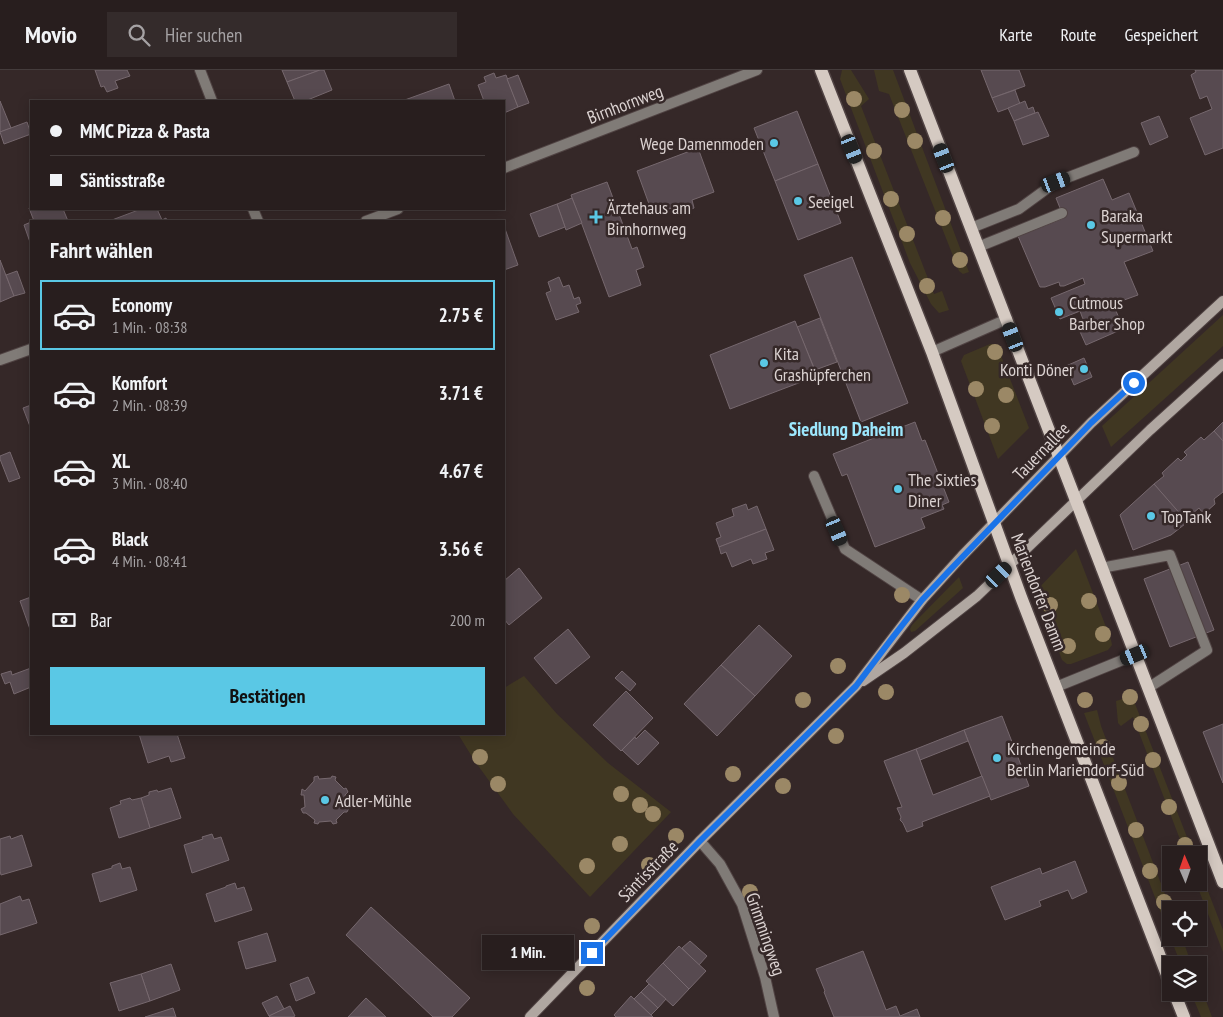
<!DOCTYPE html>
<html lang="de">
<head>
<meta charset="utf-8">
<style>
	body { margin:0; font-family:"PT Sans Narrow",sans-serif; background:#342b2b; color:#f1f3f6; height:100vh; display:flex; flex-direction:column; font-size:19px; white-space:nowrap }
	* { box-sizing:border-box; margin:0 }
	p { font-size:16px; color:#a5a2a4 }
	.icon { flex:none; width:28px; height:28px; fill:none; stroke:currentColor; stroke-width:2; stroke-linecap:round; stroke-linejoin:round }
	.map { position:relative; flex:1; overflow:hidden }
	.drawer { position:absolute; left:30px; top:150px; width:475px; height:515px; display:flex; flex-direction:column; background:#281e1e; border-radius:0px; box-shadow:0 2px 12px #0003,0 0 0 1px #443c3c }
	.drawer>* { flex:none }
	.banner { position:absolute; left:30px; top:30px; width:475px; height:110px; border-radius:0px; box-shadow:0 2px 12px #0003,0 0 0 1px #443c3c; display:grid; align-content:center; height:110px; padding:0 20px; background:#281e1e }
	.needle { width:32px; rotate:358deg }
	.buttons { position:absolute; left:1162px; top:776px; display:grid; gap:10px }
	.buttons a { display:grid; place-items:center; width:45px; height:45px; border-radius:0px; background:#281e1e; box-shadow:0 2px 12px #0003,0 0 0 1px #443c3c; font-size:25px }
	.end { position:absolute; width:22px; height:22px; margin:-11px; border:6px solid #1a73e8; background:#fff; box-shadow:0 0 0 2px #fff }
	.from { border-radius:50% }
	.bubble { position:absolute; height:35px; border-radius:0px; background:#281e1e; box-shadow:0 2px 12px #0003,0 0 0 1px #443c3c; font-size:16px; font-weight:700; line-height:35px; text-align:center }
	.car { position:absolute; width:15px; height:30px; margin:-15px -8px; border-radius:6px; box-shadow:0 0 4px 1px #0007; background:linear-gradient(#222 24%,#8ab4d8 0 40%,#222 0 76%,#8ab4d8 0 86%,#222 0) }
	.banner b { display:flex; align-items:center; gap:18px; height:48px; font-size:19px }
	.banner b+b { border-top:1px solid #443c3c }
	.banner i { width:12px; height:12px; background:#f1f3f6 }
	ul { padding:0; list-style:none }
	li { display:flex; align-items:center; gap:15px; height:70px; margin:0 10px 8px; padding:0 10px; border:2px solid transparent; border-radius:0px }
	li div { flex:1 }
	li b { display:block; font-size:19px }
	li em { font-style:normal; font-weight:700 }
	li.active { border-color:#5ac8e5 }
	li>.icon { width:45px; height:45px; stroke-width:1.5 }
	h2 { padding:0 20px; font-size:22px; line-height:60px }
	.pay { display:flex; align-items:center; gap:12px; height:55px; padding:0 20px; font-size:19px }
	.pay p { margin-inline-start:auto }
	.primary-button { display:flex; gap:10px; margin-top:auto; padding:10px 20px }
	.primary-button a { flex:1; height:58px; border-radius:0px; background:#5ac8e5; color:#111; font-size:20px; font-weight:700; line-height:58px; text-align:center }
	header { display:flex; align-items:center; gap:30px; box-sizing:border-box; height:70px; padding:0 25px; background:#281e1e; border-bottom:1px solid #443c3c }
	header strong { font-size:24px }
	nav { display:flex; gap:28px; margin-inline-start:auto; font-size:18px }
	.search { width:350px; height:45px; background:#342b2b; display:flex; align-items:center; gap:12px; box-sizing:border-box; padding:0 18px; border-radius:0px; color:#a5a2a4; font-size:19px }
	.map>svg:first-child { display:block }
	.green { fill:#403722 }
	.building { fill:#574a50; stroke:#76686e }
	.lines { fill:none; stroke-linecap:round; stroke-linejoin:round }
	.lane-casing { stroke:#504343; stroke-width:12 }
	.street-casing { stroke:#504343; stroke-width:12 }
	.secondary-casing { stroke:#504343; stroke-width:12 }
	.primary-casing { stroke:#504343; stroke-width:15 }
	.lane { stroke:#807b77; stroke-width:10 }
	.street { stroke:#807b77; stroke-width:10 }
	.secondary { stroke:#b0a7a1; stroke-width:10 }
	.primary { stroke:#d5cac2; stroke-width:12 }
	.tree { fill:#9b8866 }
	.route { stroke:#1a73e8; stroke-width:6 }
	.poi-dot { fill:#5ac8e5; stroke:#352828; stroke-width:2 }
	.labels { text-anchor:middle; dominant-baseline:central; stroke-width:5; stroke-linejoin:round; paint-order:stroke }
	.street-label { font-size:18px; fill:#dbd2d1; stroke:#352828 }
	.poi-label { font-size:18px; fill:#dbd2d1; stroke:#352828; text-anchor:start }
	.neighbourhood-label { font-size:19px; font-weight:bold; fill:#9ce7fd; stroke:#352828 }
</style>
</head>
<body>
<header>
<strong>Movio</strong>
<div class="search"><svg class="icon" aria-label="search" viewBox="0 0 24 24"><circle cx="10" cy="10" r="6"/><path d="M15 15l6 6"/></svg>Hier suchen</div>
<nav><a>Karte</a><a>Route</a><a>Gespeichert</a></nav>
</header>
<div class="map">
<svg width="1223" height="947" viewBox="0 0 1223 947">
	<rect width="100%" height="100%" fill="#352828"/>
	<!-- green -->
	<g class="green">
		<path d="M842 0H851L869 29 861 36 934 224 942 221 949 240 939 243 931 234 910 193 840 9Z"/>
		<path d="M874 0H893L969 202 963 204 959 201 889 24 879 21Z"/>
		<path d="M1223 245V276L1111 377 1102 356Z"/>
		<path d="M990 274H995L998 278 1029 358 998 389 961 291 964 285Z"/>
		<path d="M1076 479 1111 570 1112 575 1108 580 1071 594H1067L1062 590 1036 521Z"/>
		<path d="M959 507 963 518 915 561 911 562 910 559 912 555Z"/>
		<path d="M524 606 557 644 608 693 671 742 590 827 513 744 474 690 458 664H504V618Z"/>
		<path d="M1132 626 1194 785H1186L1133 647 1121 656 1118 653 1116 631Z"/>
		<path d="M1097 640 1101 656 1171 840V868H1182L1192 895H1181L1084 643Z"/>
		<path d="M1199 798 1223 860V882L1196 813 1199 812Z"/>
		<path d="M1199 912 1212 947H1201L1191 923 1199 922Z"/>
	</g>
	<!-- building -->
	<g class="building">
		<path d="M95 0H127L130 6 115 11 118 18 107 22 104 16 101 17Z"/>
		<path d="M282 0H320L287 12Z"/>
		<path d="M320 0H324L332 20 305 31H295L287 12Z"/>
		<path d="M981 0H1019L1025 16 992 28Z"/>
		<path d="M1195 0H1223V78L1205 85 1190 48 1212 39 1207 26 1200 29 1191 5 1196 2Z"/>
		<path d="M494 3 496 8 506 5 518 37 504 43V31H484L478 15 486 12 484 7Z"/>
		<path d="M518 5 529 33 518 37 507 9Z"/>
		<path d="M449 14 455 31H402Z"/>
		<path d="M1015 20 1020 34 998 42 992 28Z"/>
		<path d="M0 31 11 58 0 62Z"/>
		<path d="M1025 31 1028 39 1033 37 1035 43 1014 51 1008 38Z"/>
		<path d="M797 41 818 94 775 111 754 58Z"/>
		<path d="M1038 42 1049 66 1023 75 1014 51Z"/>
		<path d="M1159 46 1168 67 1150 75 1141 53Z"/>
		<path d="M27 52 31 64 4 74 0 62Z"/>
		<path d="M698 78 714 122 692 130 694 138 687 141 685 133 653 145 637 101Z"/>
		<path d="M818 94 841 153 798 170 775 111Z"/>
		<path d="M1103 109 1112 130 1129 123 1153 181 1124 192 1138 225 1113 234 1122 255 1121 258 1118 261 1086 275 1077 255 1084 252 1080 241 1060 249 1051 228 1085 214 1083 208 1064 216H1060L1059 212 1045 217H1040L1039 215 1018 166 1064 148 1056 128Z"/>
		<path d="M607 112 632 179 637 177 644 197 636 200 641 215 609 227 571 125Z"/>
		<path d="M572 128 582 153 566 160 557 134Z"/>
		<path d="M557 134 565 157 539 167 530 144Z"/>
		<path d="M29 138 63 139 68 151H34Z"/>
		<path d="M141 139H157L162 150 166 148 167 151H112V150Z"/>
		<path d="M31 152V175L24 155Z"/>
		<path d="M504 156 518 195 504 200Z"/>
		<path d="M852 187 908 333 861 352 804 205Z"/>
		<path d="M0 190 14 226 0 232Z"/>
		<path d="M17 201 25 223 14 226 6 205Z"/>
		<path d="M559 207 563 217 569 215 574 229 579 227 581 233 576 235 579 242 556 250 546 223 551 221 548 212Z"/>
		<path d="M820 248 837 292 815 300 797 257Z"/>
		<path d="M795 251 817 306 730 339 710 285Z"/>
		<path d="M1084 288 1092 307 1074 315 1066 296Z"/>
		<path d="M31 335V359L23 338Z"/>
		<path d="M915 352 922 371 925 370 949 432 942 435 944 439 921 448 925 458 875 477 847 404 842 406 833 384Z"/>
		<path d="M1223 352V371L1214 361Z"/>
		<path d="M1214 361 1223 371V422L1214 429 1215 434 1206 442H1202L1199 438 1185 450 1154 414 1164 406 1162 403 1178 388 1181 391 1187 385 1184 382 1201 367 1204 370Z"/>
		<path d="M10 382 20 408 9 412 0 389V386Z"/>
		<path d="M1154 414 1183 447 1185 454 1171 465 1133 480 1120 445Z"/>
		<path d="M746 434 748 440 757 436 766 459 719 477 716 469 721 467 716 453 734 446 732 439Z"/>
		<path d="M766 459 774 480 765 483 767 489 753 494 751 489 732 497 726 482 721 484 719 477Z"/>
		<path d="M1188 492 1214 560 1170 577 1144 509Z"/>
		<path d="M519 498 542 528 509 555 504 549V511Z"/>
		<path d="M31 527V562L20 531Z"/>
		<path d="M759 555 792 586 755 626 721 595Z"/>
		<path d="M568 559 590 587 556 614 534 588Z"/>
		<path d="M721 595 755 626 717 666 684 634Z"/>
		<path d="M31 598V617L14 624 10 612 5 614 1 604 11 601 12 605Z"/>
		<path d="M622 601 636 614 630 621 615 608Z"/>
		<path d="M626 621 653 648 621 681 593 655Z"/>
		<path d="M1002 646 1029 716 991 730 964 660Z"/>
		<path d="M1223 654V713L1203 662Z"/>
		<path d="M645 660 659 673 638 695 622 680 635 667 636 669Z"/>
		<path d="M964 660 968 671 920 690 916 679Z"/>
		<path d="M139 664H177L185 688 171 692 169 686 148 693Z"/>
		<path d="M916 679 933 725 982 706 990 726 922 752 923 756 907 762 903 753 900 750 901 747 897 738 902 737 884 691Z"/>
		<path d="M318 706 319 709 331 708 332 706 336 707 335 710 344 719 346 718 348 722 345 725 346 736 349 738 347 742H344L336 750 337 753 333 754 331 751 319 752 318 754 314 753 315 750 306 743H303L301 739 305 737 304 725H301L302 719 305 721 314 711V707Z"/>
		<path d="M171 718 181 748 150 758 141 728 149 725V722L157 720 158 722Z"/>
		<path d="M130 728 132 730 141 728 150 758 119 768 110 738 121 734 120 731Z"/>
		<path d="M212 764 214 769 221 767 229 790 192 803 184 775 203 769 202 767Z"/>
		<path d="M22 765 32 796 1 805 0 801V769L10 766 11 769Z"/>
		<path d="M1075 791 1087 822 1072 829 1068 820 1039 831 1041 836 1005 850 991 817 1040 798 1042 804Z"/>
		<path d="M120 793 122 799 130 797 137 820 100 832 92 804 112 798V796Z"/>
		<path d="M235 813 237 819 244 817 252 840 215 852 206 824 226 817V816Z"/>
		<path d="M20 826 22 831 29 829 37 853 0 865V834Z"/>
		<path d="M371 837 470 928 452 947H433L346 865Z"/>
		<path d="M267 863 276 891 246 899 238 872Z"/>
		<path d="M690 871 707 886 699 895 682 878Z"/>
		<path d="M679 876 706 901 689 919 663 893Z"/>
		<path d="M863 881 886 940 896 936 900 946 917 939 920 947H834L824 922 825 921 816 899Z"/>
		<path d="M663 893 689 919 673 936 646 911Z"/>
		<path d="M171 894 180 920 150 931 141 904Z"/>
		<path d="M141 904 150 931 119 941 110 913Z"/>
		<path d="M308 907 315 923 296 931 290 914Z"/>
		<path d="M649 914 666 929 658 938 641 922Z"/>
		<path d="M641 922 658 938 651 945 634 929Z"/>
		<path d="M277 926 284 939 269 946 262 933Z"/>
		<path d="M631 926 634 929 653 947H616L614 945Z"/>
		<path d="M366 928 386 947H348Z"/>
		<path d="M290 936 295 946 293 947H270L269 946Z"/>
		<path d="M173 938 176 947H145Z"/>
	</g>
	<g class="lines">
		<!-- lane casing -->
		<g class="lane-casing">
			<g id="lane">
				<path d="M971 158 1019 139 1056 112 1134 82"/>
				<path d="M978 177 1062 143"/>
				<path d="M932 282 1007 249"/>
				<path d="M814 406 845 479 922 530"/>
				<path d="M1101 498 1170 485 1207 580 1148 618"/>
				<path d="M1056 617 1135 585"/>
			</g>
		</g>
		<!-- street casing -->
		<g class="street-casing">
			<g id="street">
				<path d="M200 0 212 31"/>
				<path d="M504 98 757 0"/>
				<path d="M253 139 258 151"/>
				<path d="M366 151 398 139"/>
				<path d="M0 290 31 279"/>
				<path d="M700 771 720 794 742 834 765 907 774 947"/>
			</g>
		</g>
		<!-- secondary casing -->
		<g class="secondary-casing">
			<g id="secondary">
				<path d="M863 611 904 583 977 526 1150 360 1223 294"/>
				<path d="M530 947 700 771 856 616 922 530 962 486 1091 353 1223 231"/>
			</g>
		</g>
		<!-- primary casing -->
		<g class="primary-casing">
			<g id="primary">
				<path d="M821 0 932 282 1021 527 1171 915"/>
				<path d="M910 0 1223 812"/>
				<path d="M1174 922 1184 947"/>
			</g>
		</g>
		<!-- lane -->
		<use href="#lane" class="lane"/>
		<!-- street -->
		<use href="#street" class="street"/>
		<!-- secondary -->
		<use href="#secondary" class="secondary"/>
		<!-- primary -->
		<use href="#primary" class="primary"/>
	</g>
	<!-- trees -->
	<g class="tree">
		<circle cx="854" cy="29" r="8"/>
		<circle cx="902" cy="40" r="8"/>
		<circle cx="915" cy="71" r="8"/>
		<circle cx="874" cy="81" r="8"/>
		<circle cx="891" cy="129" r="8"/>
		<circle cx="943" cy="148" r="8"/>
		<circle cx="907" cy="164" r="8"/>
		<circle cx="960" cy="190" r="8"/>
		<circle cx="927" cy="216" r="8"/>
		<circle cx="995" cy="282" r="8"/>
		<circle cx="976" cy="319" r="8"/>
		<circle cx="1006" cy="325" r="8"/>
		<circle cx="992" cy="356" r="8"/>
		<circle cx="902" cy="525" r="8"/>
		<circle cx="1089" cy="531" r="8"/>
		<circle cx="1050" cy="535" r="8"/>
		<circle cx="1103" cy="564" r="8"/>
		<circle cx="1068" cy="576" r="8"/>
		<circle cx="838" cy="596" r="8"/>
		<circle cx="886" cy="622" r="8"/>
		<circle cx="1130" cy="627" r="8"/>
		<circle cx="803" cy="630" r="8"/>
		<circle cx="1085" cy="630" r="8"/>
		<circle cx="1141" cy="654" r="8"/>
		<circle cx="836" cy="666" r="8"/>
		<circle cx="1103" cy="677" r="8"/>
		<circle cx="480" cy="687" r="8"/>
		<circle cx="1153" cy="690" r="8"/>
		<circle cx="733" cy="704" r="8"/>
		<circle cx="1119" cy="713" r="8"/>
		<circle cx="498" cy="714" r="8"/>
		<circle cx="783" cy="716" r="8"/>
		<circle cx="621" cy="724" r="8"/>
		<circle cx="640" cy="735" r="8"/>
		<circle cx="1169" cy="737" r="8"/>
		<circle cx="653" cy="744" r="8"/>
		<circle cx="1136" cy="760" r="8"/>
		<circle cx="676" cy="766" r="8"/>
		<circle cx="620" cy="774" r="8"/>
		<circle cx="1185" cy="775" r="8"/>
		<circle cx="649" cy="795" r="8"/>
		<circle cx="587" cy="796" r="8"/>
		<circle cx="1150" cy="801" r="8"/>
		<circle cx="750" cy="822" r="8"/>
		<circle cx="1164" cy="832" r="8"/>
		<circle cx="592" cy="856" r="8"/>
		<circle cx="587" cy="918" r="8"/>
	</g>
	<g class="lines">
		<!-- route -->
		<path class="route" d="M592 883 700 771 856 616 893 567 922 530 949 501 1091 353 1134 313"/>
	</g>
	<!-- markers -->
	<g class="poi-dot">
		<circle cx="774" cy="73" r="5"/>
		<circle cx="798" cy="131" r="5"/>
		<path d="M593.5 139.5h5v5h5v5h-5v5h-5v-5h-5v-5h5z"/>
		<circle cx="1091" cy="155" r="5"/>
		<circle cx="1059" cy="242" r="5"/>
		<circle cx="764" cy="293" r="5"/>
		<circle cx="1084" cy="299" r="5"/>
		<circle cx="898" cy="419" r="5"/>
		<circle cx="1151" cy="446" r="5"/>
		<circle cx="997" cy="688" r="5"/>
		<circle cx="325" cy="730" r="5"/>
	</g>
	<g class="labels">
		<!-- street labels -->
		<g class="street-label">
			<text transform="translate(625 34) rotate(-21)">Birnhornweg</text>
			<text transform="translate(1041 381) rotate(-46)">Tauernallee</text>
			<text transform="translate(1039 522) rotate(69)">Mariendorfer Damm</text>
			<text transform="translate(648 801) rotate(-46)">Säntisstraße</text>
			<text transform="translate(766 864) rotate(71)">Grimmingweg</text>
		</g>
		<!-- poi labels -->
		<g class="poi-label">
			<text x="764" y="73" text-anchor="end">Wege Damenmoden</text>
			<text x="808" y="131">Seeigel</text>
			<text x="607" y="137">Ärztehaus am<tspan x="607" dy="21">Birnhornweg</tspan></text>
			<text x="1101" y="145">Baraka<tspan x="1101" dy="21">Supermarkt</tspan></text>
			<text x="1069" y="232">Cutmous<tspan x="1069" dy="21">Barber Shop</tspan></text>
			<text x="774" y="283">Kita<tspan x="774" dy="21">Grashüpferchen</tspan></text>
			<text x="1074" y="299" text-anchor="end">Konti Döner</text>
			<text x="908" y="409">The Sixties<tspan x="908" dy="21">Diner</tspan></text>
			<text x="1161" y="446">TopTank</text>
			<text x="1007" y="678">Kirchengemeinde<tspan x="1007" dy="21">Berlin Mariendorf-Süd</tspan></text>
			<text x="335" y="730">Adler-Mühle</text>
		</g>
		<!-- neighbourhood labels -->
		<g class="neighbourhood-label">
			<text x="846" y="359">Siedlung Daheim</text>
		</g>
	</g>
</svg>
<div class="buttons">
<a><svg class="needle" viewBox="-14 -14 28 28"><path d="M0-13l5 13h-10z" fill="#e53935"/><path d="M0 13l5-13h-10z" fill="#a5a2a4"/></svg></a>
<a><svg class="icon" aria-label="locate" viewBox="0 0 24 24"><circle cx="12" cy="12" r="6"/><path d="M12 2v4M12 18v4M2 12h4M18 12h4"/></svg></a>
<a><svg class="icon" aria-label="layers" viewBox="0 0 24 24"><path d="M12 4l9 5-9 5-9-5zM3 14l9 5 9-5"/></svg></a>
</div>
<i class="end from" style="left:1134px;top:313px"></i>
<i class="end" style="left:592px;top:883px"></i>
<div class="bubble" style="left:482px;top:865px;width:92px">1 Min.</div>
<i class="car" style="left:852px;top:79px;rotate:158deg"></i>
<i class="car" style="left:944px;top:88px;rotate:339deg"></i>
<i class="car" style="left:1056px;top:112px;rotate:69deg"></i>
<i class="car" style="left:1013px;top:267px;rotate:339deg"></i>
<i class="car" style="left:837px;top:461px;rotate:157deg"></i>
<i class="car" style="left:999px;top:505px;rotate:46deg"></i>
<i class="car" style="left:1135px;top:585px;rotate:248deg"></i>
<div class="banner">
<b><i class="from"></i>MMC Pizza &amp; Pasta</b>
<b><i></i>Säntisstraße</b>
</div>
<section class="drawer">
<h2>Fahrt wählen</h2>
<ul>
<li class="active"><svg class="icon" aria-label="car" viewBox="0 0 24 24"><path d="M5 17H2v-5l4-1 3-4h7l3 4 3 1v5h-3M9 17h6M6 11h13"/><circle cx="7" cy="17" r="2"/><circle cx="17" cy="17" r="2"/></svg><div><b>Economy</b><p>1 Min. · 08:38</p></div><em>2.75 €</em></li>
<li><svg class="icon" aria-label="car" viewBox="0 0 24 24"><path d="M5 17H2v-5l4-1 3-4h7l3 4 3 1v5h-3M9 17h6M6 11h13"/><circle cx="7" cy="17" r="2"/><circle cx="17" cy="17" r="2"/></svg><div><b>Komfort</b><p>2 Min. · 08:39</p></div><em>3.71 €</em></li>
<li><svg class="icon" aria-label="car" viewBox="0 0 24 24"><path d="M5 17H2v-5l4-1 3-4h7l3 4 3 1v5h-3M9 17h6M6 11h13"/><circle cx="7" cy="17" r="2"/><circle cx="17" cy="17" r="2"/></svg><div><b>XL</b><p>3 Min. · 08:40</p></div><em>4.67 €</em></li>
<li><svg class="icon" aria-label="car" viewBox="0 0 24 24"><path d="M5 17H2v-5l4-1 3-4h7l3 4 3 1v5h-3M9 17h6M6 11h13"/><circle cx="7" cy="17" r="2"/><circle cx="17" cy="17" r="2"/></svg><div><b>Black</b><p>4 Min. · 08:41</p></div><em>3.56 €</em></li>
</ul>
<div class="pay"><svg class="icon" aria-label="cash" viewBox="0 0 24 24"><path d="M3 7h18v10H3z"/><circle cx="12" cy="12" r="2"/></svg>Bar<p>200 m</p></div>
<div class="primary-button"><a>Bestätigen</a></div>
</section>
</div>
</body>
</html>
